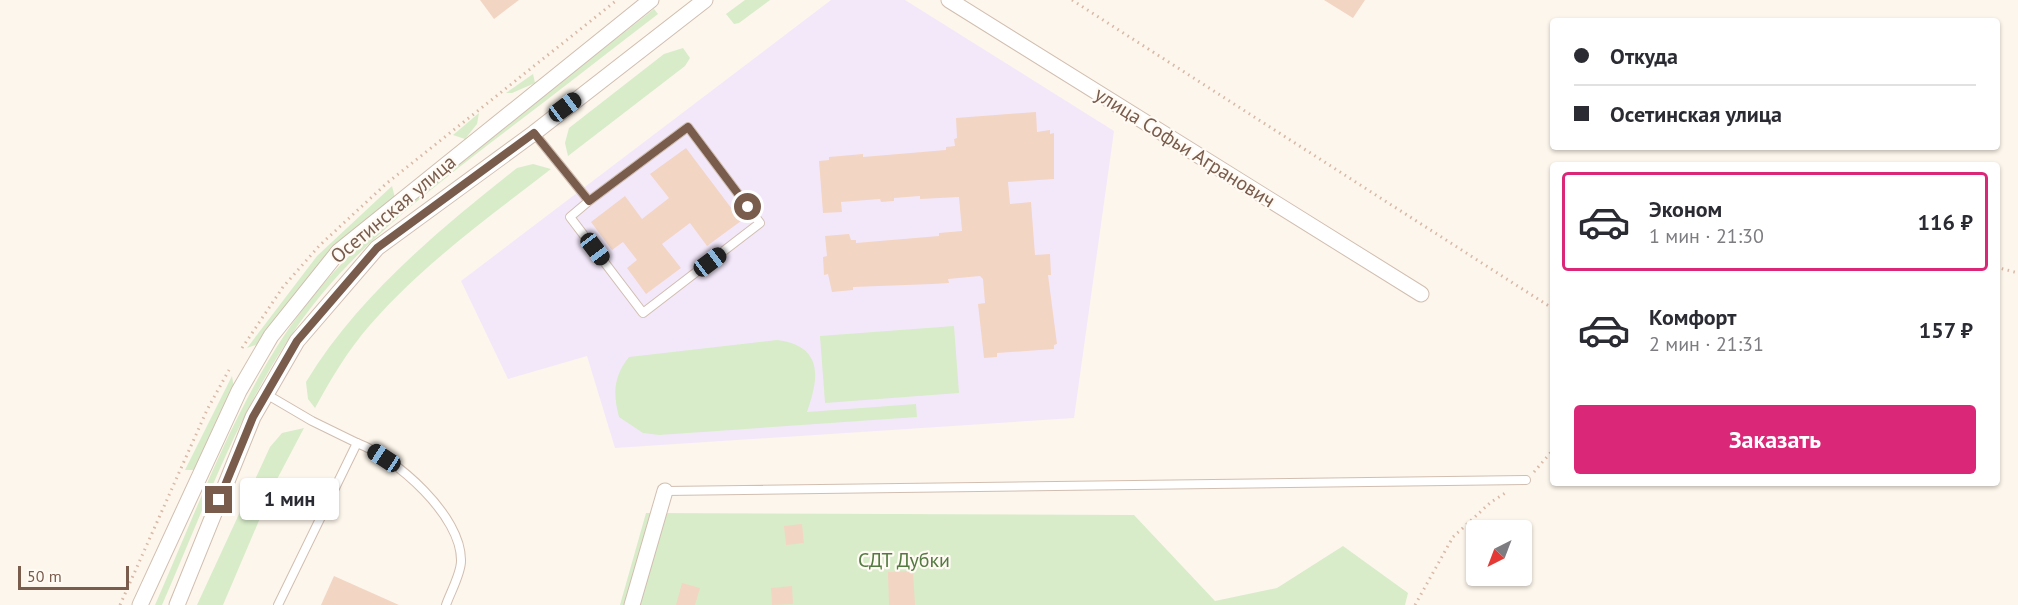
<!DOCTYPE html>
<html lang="ru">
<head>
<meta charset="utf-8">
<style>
	body { margin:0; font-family:"PT Sans",sans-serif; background:#f7f7f7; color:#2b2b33; height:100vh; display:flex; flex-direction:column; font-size:22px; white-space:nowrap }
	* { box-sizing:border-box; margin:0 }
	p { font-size:20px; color:#7c7c81 }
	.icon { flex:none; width:33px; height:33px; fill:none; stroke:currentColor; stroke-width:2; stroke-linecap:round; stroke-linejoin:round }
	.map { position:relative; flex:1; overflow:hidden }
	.panel { position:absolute; left:1550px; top:162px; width:450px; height:324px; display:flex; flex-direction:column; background:#fff; border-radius:6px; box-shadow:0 2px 4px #0004 }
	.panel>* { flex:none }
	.hud { position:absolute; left:1550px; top:18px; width:450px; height:132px; border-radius:6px; box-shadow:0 2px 4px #0004; display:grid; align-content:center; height:132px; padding:0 24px; background:#fff }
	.needle { width:39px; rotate:222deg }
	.controls { position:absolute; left:1466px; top:520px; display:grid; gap:12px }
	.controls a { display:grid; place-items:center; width:66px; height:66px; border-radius:6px; background:#fff; box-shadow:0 2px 4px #0004; font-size:30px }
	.scale { position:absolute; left:18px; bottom:15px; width:111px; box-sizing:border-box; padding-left:6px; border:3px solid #7a5c4d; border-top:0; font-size:16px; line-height:21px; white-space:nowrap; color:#7a5c4d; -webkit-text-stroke:4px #fffaf3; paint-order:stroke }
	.end { position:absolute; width:27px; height:27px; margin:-14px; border:8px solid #7a5c4d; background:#fff; box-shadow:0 0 0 3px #fff }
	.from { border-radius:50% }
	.bubble { position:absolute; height:42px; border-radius:6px; background:#fff; box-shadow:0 2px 4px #0004; font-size:20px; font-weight:700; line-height:42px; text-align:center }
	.car { position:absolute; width:18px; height:36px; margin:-18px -9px; border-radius:8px; box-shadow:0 0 4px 2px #0007; background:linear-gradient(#222 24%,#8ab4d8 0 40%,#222 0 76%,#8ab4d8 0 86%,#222 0) }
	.hud b { display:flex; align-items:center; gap:21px; height:57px; font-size:22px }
	.hud b+b { border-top:2px solid #e1e1e2 }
	.hud i { width:15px; height:15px; background:#2b2b33 }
	ul { padding:10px 0 0; list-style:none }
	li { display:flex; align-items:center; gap:18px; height:99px; margin:0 12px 9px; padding:0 12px; border:3px solid transparent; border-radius:6px }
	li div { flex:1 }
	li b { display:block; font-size:22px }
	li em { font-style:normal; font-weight:700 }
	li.current { border-color:#db2777 }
	li>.icon { width:54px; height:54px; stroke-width:1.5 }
	.cta { display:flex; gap:12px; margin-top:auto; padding:12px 24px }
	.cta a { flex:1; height:69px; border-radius:6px; background:#db2777; color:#fff; font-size:24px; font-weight:700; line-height:69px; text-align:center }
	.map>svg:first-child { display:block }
	.education { fill:#f3e8fa }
	.green { fill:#d8ecc9 }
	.building { fill:#f3d5c3 }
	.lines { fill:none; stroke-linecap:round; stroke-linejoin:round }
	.lane-casing { stroke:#d1beb0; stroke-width:10 }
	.street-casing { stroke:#d1beb0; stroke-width:17 }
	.path { stroke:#d9b8a5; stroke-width:3; stroke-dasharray:1.5 4.5; stroke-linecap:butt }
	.lane { stroke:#fff; stroke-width:8 }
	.street { stroke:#fff; stroke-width:15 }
	.route { stroke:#7a5c4d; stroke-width:8 }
	.labels { text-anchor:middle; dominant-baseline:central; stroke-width:4.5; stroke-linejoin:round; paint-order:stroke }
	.street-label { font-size:20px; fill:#7a5c4d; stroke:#fffaf3 }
	.park-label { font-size:20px; fill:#537a41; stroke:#fffaf3 }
</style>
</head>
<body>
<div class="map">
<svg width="2018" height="605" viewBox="0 0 2018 605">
	<rect width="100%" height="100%" fill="#fdf6ec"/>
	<!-- education -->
	<path class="education" d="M831 0H905L1114 131 1074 418 615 448 587 356 508 379 461 281Z"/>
	<!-- green -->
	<g class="green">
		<path d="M745 0H770L739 23 734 24 726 14Z"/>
		<path d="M654 9 658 14C602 57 546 101 489 144 430 190 369 237 321 295 247 385 208 500 162 605H155C202 499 242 382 317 291 366 233 426 187 486 140 542 96 598 53 654 9Z"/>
		<path d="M683 48 690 58 685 66 568 156 565 143 569 128 664 54Z"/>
		<path d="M533 74 535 83 512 93H506Z"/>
		<path d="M479 113 477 124 465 139 453 135Z"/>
		<path d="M533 164 551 169C488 218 423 264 370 325 348 350 331 379 315 408L308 399 306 382C359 295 438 231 517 168Z"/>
		<path d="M392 186 395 198 258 344 247 348 317 256Z"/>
		<path d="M954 326 959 393 825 403 820 336Z"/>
		<path d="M777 340C824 346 819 378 807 412L916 404 917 417 659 435 643 433 619 417C613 394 613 377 629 357Z"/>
		<path d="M232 376 234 388 196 470H185Z"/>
		<path d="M304 428 275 483 223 605H197L270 447 282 433Z"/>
		<path d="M646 513 1134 515 1215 601 1277 588 1343 546 1408 593 1405 605H620Z"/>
	</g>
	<!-- building -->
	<g class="building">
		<path d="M480 0H519L494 19Z"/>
		<path d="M1324 0H1365L1353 18Z"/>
		<path d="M1036 112 1037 132 1050 130V134L1054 133V179L1008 182 1010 204 1031 202 1035 255 1050 254 1051 275H1048L1057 344 1054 345V349L997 353V357L984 358 978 304 985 303 983 279 980 276 948 279 949 283 933 284 853 287V290L832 292 828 274 824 275 823 257 827 256 825 236 849 234 851 240H856V243L939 236V233L962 231 959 197 920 199V196L894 198V201L881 202 880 199 841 202 842 212 823 213 819 161 829 160V157L863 154V157L946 150V147L955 146 954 139 957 138 956 118Z"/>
		<path d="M686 148 741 221 707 246 690 223 662 244 681 268 646 294 627 268 637 260 623 242 612 250 591 222 625 196 642 219 669 198 650 174Z"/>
		<path d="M802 524 804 543 786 545 784 526Z"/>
		<path d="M913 571 915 605H889L888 572Z"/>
		<path d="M334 576 399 605H321Z"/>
		<path d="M682 583 700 588 695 605H676Z"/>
		<path d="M792 586 793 604 772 605 771 588Z"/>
	</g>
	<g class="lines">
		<!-- lane casing -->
		<g class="lane-casing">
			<g id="lane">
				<path d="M534 133 589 201 688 127 760 223 643 313 570 217 589 201"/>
				<path d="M266 394 312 421 357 443"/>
				<path d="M665 491 1526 480"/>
				<path d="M278 605 357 443C396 458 462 516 461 561 461 574 450 593 446 605"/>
			</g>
		</g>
		<!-- street casing -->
		<g class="street-casing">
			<g id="street">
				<path d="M949 0 1421 294"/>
				<path d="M140 605 239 391 271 336 339 251 651 0"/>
				<path d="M177 605 253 417 297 341 377 248 534 133 705 0"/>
				<path d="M632 605 665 491"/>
			</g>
		</g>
		<!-- path -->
		<g class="path">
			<path d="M1072 0 1552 308"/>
			<path d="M1996 267 2018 273"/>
			<path d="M242 348 283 287 320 245 387 183 617 0"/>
			<path d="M1534 472 1552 451"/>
			<path d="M120 605 207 410 229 370"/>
			<path d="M1415 605 1453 537 1491 502 1507 492"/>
		</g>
		<!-- lane -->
		<use href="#lane" class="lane"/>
		<!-- street -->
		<use href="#street" class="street"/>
	</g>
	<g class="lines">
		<!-- route -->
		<path class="route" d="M219 500 253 417 297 341 377 248 534 133 589 201 688 127 748 207"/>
	</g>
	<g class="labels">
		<!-- street labels -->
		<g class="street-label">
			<text transform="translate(1185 147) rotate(32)">улица Софьи Агранович</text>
			<text transform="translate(393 209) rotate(-40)">Осетинская улица</text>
		</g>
		<!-- park labels -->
		<g class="park-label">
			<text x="904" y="560">СДТ Дубки</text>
		</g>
	</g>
</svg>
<div class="controls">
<a><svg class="needle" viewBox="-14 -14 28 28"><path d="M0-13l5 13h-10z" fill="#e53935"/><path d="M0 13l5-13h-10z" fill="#7c7c81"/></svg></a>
</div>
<div class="scale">50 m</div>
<i class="end from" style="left:748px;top:207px"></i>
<i class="end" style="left:219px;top:500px"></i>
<div class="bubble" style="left:240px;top:478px;width:99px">1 мин</div>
<i class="car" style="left:565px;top:107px;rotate:53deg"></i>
<i class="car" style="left:595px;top:249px;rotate:143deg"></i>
<i class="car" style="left:710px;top:262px;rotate:53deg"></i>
<i class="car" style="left:384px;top:458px;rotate:303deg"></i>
<div class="hud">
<b><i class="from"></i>Откуда</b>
<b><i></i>Осетинская улица</b>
</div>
<section class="panel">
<ul>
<li class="current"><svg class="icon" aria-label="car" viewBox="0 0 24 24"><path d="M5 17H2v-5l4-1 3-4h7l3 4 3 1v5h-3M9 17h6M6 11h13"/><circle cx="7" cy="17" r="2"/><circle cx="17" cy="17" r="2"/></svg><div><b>Эконом</b><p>1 мин · 21:30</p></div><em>116 ₽</em></li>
<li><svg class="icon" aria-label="car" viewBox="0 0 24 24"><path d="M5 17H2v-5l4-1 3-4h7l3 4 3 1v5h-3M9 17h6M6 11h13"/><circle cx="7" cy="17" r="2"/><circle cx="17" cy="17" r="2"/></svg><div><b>Комфорт</b><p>2 мин · 21:31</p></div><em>157 ₽</em></li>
</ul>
<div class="cta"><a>Заказать</a></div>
</section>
</div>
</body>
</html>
